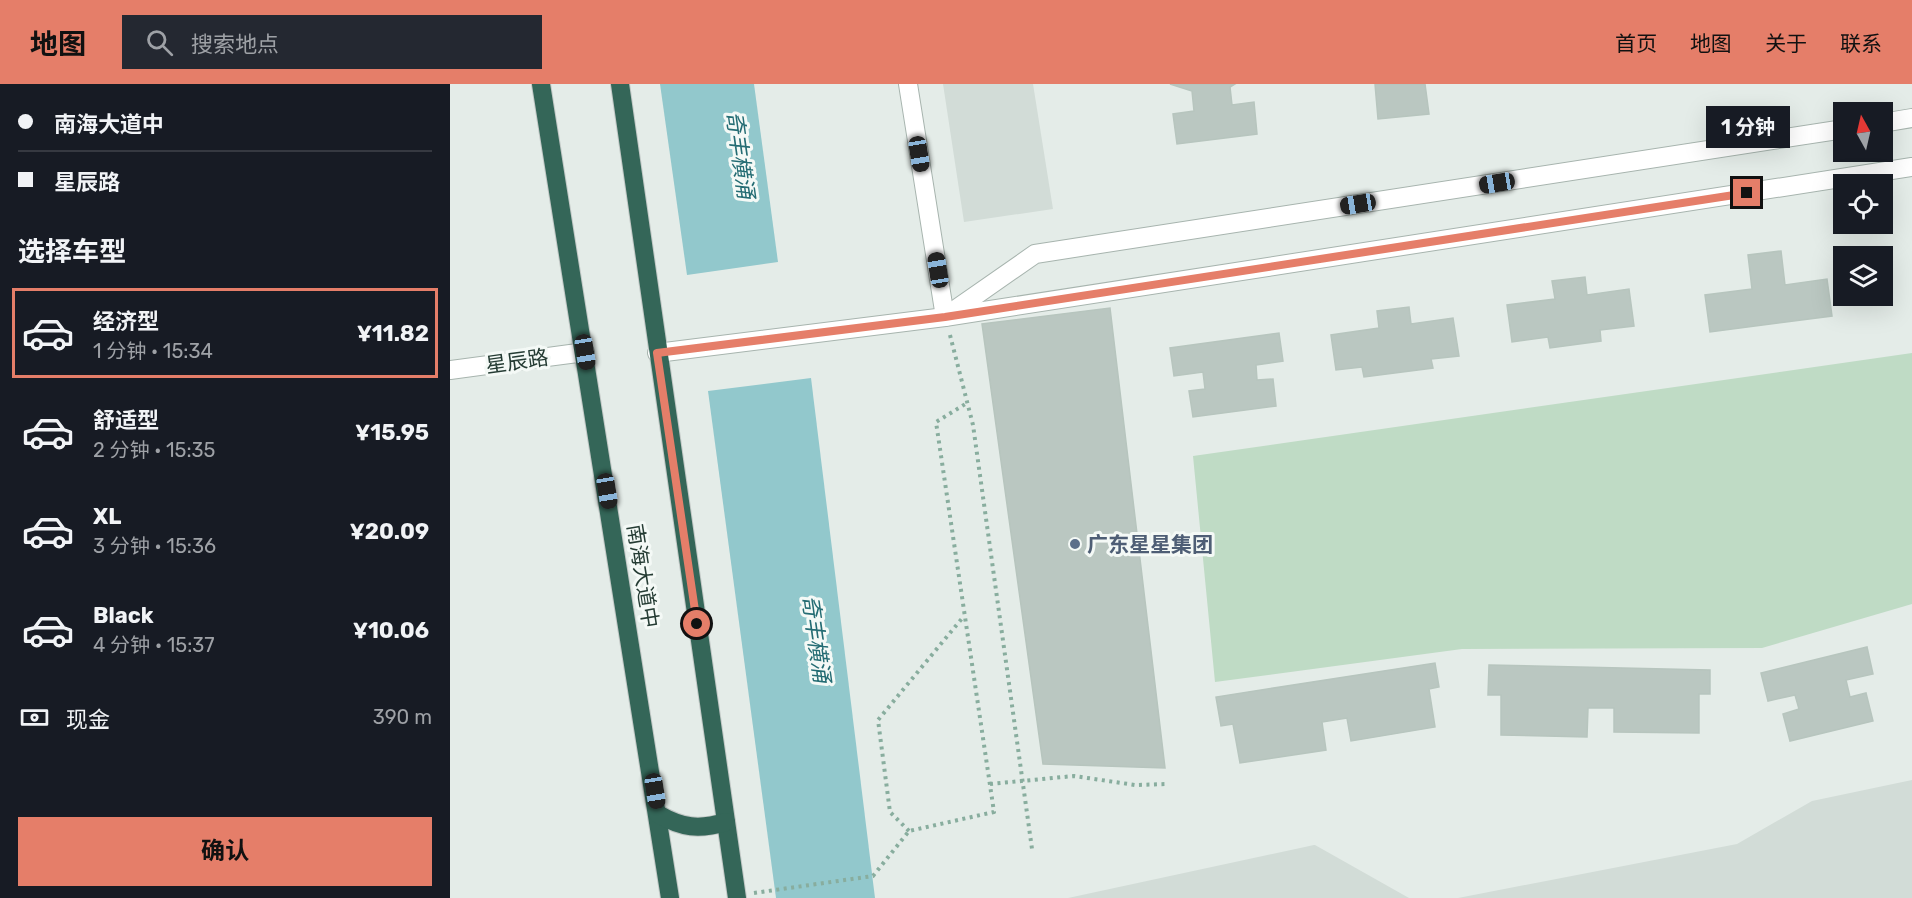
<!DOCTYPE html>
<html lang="zh">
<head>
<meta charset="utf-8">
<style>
	body { margin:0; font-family:Rubik,"Noto Sans SC",sans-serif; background:#242831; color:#f1f3f6; height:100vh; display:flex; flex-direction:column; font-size:22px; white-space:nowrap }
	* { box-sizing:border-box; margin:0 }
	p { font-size:20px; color:#9ea1a6 }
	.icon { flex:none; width:33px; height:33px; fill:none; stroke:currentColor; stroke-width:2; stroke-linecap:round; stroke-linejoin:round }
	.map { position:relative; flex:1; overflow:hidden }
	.details { display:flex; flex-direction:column; background:#171b24; width:450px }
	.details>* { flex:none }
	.banner { display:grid; align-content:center; height:132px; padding:0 18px; background:#171b24 }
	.needle { width:39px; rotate:352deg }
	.controls { position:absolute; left:1383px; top:18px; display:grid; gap:12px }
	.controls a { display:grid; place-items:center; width:60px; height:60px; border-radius:0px; background:#171b24; box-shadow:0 6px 24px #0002; font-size:30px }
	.end { position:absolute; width:27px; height:27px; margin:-14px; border:8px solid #e57e69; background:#111; box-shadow:0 0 0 3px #111 }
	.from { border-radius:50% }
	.bubble { position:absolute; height:42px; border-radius:0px; background:#171b24; box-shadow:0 6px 24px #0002; font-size:20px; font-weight:700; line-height:42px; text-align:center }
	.car { position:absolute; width:18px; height:36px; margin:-18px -9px; border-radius:8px; box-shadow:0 0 4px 2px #0007; background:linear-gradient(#222 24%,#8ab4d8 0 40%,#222 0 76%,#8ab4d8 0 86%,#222 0) }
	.banner b { display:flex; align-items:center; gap:21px; height:57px; font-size:22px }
	.banner b+b { border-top:2px solid #363941 }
	.banner i { width:15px; height:15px; background:#f1f3f6 }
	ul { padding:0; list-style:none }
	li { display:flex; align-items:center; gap:18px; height:90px; margin:0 12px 9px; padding:0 6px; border:3px solid transparent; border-radius:0px }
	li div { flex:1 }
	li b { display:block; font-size:22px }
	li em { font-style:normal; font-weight:700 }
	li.selected { border-color:#e57e69 }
	li>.icon { width:54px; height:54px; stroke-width:1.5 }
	h2 { padding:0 18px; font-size:27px; line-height:72px }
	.pay { display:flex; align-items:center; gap:15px; height:66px; padding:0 18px; font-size:22px }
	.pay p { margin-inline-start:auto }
	.button { display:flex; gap:12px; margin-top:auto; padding:12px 18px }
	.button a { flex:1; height:69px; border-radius:0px; background:#e57e69; color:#111; font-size:24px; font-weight:700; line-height:69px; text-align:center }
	header { display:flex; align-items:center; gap:36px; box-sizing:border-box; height:84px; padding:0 30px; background:#e57e69; color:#111 }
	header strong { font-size:28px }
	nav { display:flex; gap:33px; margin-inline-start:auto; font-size:21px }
	.search { width:420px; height:54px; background:#242831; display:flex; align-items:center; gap:15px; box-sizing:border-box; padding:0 21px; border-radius:0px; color:#9ea1a6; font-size:22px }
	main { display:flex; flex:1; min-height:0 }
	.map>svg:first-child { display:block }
	.built { fill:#d2dcd7 }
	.green { fill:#bfdbc5 }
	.water { fill:#92c8cc }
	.building { fill:#bac7c1; stroke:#b7c5be; stroke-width:1.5 }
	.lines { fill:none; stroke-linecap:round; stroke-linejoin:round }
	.minor-casing { stroke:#a7b4ae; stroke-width:20 }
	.highway-casing { stroke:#c2c8c6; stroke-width:20 }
	.path { stroke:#88ad9e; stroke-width:4; stroke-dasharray:3 4.5; stroke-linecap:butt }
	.minor { stroke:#fff; stroke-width:18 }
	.highway { stroke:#346658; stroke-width:18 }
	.route { stroke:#e57e69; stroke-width:8 }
	.service-dot { fill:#5c6f8a; stroke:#f4f9f6; stroke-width:2 }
	.labels { text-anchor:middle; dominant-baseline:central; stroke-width:6; stroke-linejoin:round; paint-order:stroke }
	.street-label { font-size:21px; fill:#253c34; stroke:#f4f9f6 }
	.service-label { font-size:21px; font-weight:bold; fill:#4e5e75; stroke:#f4f9f6; text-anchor:start }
	.water-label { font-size:22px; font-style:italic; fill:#246c73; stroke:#f4f9f6 }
</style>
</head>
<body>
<header>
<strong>地图</strong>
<div class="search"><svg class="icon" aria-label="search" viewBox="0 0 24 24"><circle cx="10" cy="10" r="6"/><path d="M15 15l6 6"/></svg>搜索地点</div>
<nav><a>首页</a><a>地图</a><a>关于</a><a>联系</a></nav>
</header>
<main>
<section class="details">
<div class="banner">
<b><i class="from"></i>南海大道中</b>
<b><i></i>星辰路</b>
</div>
<h2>选择车型</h2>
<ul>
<li class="selected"><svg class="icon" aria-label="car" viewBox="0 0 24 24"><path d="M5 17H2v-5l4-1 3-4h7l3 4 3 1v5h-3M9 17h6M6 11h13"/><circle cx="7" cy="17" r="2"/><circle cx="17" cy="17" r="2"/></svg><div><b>经济型</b><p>1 分钟 · 15:34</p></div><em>¥11.82</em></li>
<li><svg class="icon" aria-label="car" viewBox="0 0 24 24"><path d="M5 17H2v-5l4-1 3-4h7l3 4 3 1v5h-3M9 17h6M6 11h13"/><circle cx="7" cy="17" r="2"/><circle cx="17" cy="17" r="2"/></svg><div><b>舒适型</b><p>2 分钟 · 15:35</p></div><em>¥15.95</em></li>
<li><svg class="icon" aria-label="car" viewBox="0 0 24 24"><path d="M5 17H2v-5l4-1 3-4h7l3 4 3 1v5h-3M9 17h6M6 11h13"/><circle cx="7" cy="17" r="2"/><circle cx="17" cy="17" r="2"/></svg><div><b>XL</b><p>3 分钟 · 15:36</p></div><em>¥20.09</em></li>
<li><svg class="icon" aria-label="car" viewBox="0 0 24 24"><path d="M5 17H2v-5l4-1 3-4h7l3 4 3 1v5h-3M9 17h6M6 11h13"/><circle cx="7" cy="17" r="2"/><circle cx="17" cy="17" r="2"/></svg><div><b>Black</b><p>4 分钟 · 15:37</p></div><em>¥10.06</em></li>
</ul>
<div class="pay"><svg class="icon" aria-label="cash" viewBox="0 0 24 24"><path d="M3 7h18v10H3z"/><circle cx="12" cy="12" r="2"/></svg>现金<p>390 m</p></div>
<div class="button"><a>确认</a></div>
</section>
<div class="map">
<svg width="1462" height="814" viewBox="0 0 1462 814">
	<rect width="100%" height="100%" fill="#e4ece8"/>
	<!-- built -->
	<g class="built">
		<path d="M493 0H583L603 125 514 138Z"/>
		<path d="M1462 696V814H1008L1287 760 1362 717Z"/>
		<path d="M865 761 959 814H618L864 761Z"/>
	</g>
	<!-- green -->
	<path class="green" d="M1462 269V520L1312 564 1012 565 765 598 743 372Z"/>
	<!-- water -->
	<g class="water">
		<path d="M210 0H304L328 178 237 191Z"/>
		<path d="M361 294 425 814H326L258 307Z"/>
	</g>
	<!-- building -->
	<g class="building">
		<path d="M720 0H785L780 3 782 21 804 18 807 50 727 60 723 30 744 27 742 7Z"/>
		<path d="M925 0H975L979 30 928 35Z"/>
		<path d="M1331 167 1335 201 1377 195 1382 232 1260 248 1255 211 1302 205 1298 171Z"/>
		<path d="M1135 193 1137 211 1179 205 1184 242 1150 246 1151 257 1100 264 1098 253 1062 258 1057 221 1105 215 1102 197Z"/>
		<path d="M959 223 961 240 1003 234 1009 272 981 275 983 284 914 293 912 283 886 286 881 251 929 244 927 227Z"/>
		<path d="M660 224 715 684 593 680 532 240Z"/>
		<path d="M829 249 833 277 806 281 807 296 823 295 826 322 743 333 739 307 755 305 753 288 724 292 720 264Z"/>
		<path d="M1417 563 1423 590 1396 596 1400 613 1416 609 1423 637 1340 657 1333 630 1349 625 1345 611 1318 617 1311 589Z"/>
		<path d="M985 579 989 603 979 605 985 643 901 657 897 634 872 638 876 666 790 679 783 640 771 642 766 613Z"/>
		<path d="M1039 581 1260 586V610H1249V649L1164 648V624H1138L1137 653 1051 651V611H1038Z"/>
	</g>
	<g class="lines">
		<!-- minor casing -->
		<g class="minor-casing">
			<g id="minor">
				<path d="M458 0 495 233"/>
				<path d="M1432 39 1462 34"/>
				<path d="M499 230 585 170 1394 45"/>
				<path d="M207 269 495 233 1462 83"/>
				<path d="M0 286 135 268"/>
			</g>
		</g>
		<!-- highway casing -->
		<g class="highway-casing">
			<g id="highway">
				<path d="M91 0 220 814"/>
				<path d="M170 0 287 814"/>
				<path d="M208 730C232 744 249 746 276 738"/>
			</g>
		</g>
		<!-- path -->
		<g class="path">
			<path d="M500 251 523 341 582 765"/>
			<path d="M540 700 624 692 685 701 718 700"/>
			<path d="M459 747 440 728 428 636 514 532"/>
			<path d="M304 809 423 792 459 747 544 728 486 338 517 319"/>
		</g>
		<!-- minor -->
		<use href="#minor" class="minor"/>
		<!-- highway -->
		<use href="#highway" class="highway"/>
	</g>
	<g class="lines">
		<!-- route -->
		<path class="route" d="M247 540 207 269 495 233 1297 109"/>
	</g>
	<!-- markers -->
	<circle class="service-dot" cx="625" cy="460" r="6"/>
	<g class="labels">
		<!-- street labels -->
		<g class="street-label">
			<text transform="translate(67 277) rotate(-8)">星辰路</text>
			<text transform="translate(193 492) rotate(81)">南海大道中</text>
		</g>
		<!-- service labels -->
		<g class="service-label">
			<text x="637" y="460">广东星星集团</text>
		</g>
		<!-- water labels -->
		<g class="water-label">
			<text transform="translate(290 71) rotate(82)">奇丰横涌</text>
			<text transform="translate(366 555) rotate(82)">奇丰横涌</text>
		</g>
	</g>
</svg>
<div class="controls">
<a><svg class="needle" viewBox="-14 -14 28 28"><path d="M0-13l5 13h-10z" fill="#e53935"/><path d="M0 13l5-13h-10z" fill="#9ea1a6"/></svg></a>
<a><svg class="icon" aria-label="locate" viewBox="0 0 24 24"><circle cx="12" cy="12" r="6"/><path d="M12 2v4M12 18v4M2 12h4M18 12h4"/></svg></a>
<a><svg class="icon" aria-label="layers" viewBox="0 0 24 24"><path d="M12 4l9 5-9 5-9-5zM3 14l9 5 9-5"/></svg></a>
</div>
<i class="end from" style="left:247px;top:540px"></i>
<i class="end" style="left:1297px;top:109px"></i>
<div class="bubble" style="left:1256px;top:22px;width:84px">1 分钟</div>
<i class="car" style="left:469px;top:70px;rotate:171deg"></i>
<i class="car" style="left:1047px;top:99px;rotate:261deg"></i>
<i class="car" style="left:908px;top:120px;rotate:261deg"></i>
<i class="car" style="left:488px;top:186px;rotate:351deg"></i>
<i class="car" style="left:135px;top:268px;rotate:171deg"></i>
<i class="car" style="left:157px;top:407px;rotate:171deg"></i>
<i class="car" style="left:205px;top:707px;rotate:171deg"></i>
</div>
</main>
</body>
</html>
